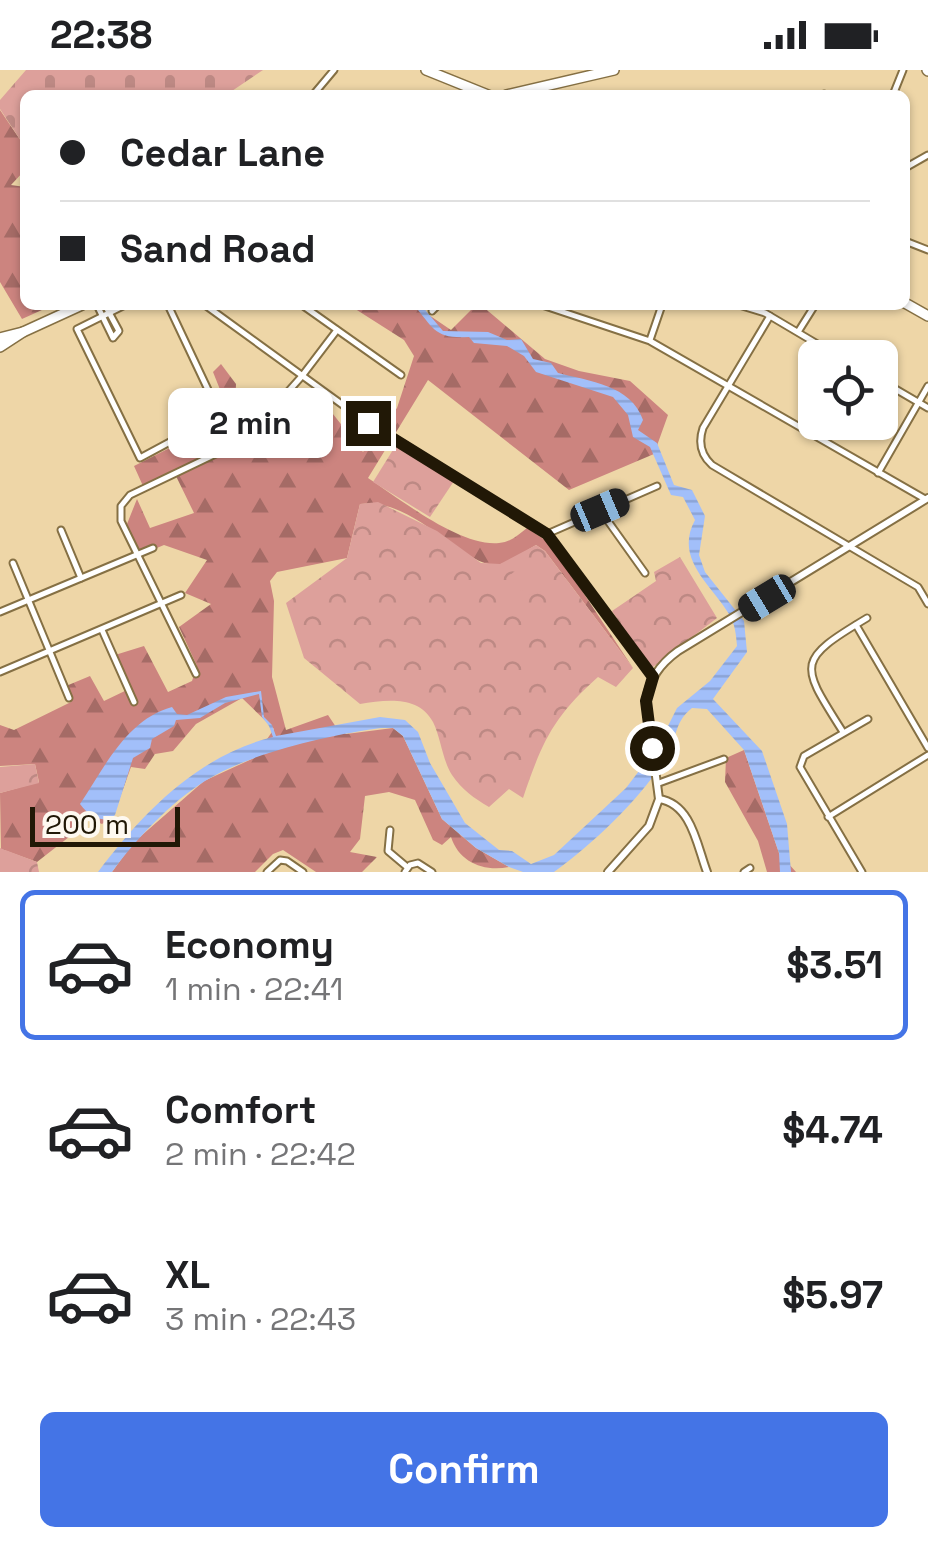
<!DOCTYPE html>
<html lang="en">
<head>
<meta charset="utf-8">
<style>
	body { margin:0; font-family:"Space Grotesk",sans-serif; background:#f2f2f2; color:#202124; height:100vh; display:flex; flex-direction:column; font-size:38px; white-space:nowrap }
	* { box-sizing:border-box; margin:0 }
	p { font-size:32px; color:#757577 }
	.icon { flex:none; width:55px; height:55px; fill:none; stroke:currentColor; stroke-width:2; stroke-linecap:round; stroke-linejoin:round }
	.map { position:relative; height:802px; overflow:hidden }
	.sheet { display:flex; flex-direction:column; background:#fff; flex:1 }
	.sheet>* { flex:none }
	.guide { position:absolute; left:20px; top:20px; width:890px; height:220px; border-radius:15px; box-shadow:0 2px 8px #0004; display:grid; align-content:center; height:220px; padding:0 40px; background:#fff }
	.buttons { position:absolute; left:798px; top:270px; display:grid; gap:20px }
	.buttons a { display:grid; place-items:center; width:100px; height:100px; border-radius:15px; background:#fff; box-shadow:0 2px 8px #0004; font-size:50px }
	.scale { position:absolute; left:30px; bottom:25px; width:150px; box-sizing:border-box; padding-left:10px; border:5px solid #211806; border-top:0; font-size:28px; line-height:35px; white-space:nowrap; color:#211806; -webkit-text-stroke:8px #fef9f0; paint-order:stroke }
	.end { position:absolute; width:45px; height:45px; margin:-22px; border:12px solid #211806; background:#fff; box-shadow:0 0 0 5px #fff }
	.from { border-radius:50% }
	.bubble { position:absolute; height:70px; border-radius:15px; background:#fff; box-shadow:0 2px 8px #0004; font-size:32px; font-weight:600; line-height:70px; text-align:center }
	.car { position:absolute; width:30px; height:60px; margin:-30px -15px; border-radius:12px; box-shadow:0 0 8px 2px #0007; background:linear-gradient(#222 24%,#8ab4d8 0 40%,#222 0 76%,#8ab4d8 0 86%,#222 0) }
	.guide b { display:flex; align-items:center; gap:35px; height:95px; font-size:38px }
	.guide b+b { border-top:2px solid #e0e0e0 }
	.guide i { width:25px; height:25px; background:#202124 }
	ul { padding:18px 0 0; list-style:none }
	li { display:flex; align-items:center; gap:30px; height:150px; margin:0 20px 15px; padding:0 20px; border:5px solid transparent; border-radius:15px }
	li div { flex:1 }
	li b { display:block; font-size:38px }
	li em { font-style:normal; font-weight:600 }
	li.active { border-color:#4474e6 }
	li>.icon { width:90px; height:90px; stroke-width:1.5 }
	.cta { display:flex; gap:20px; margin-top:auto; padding:20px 40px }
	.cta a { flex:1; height:115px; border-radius:15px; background:#4474e6; color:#fff; font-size:40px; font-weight:600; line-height:115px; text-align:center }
	.status { display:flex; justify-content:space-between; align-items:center; height:70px; padding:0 50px; background:#fff; direction:ltr }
	.status svg { height:28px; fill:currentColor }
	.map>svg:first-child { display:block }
	.forest { fill:url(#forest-firs) }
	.cemetery { fill:url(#cemetery-stones) }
	.park { fill:url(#park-crowns) }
	.garden { fill:#dda09b }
	.water { fill:url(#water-rules) }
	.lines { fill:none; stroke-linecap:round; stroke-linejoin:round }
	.minor-casing { stroke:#857044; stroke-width:9 }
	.tertiary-casing { stroke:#857044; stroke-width:10 }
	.primary-casing { stroke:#857044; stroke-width:12 }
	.minor { stroke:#fff; stroke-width:5 }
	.tertiary { stroke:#fff; stroke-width:6 }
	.primary { stroke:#fff; stroke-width:9 }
	.route { stroke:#211806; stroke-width:12 }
</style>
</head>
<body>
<div class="status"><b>22:38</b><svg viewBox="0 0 49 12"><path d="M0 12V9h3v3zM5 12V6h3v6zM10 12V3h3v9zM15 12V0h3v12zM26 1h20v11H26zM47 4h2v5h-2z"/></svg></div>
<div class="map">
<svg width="928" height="802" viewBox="0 0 928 802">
	<defs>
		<pattern id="forest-firs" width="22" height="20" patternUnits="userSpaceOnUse" patternTransform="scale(2.5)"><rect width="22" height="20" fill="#cc847f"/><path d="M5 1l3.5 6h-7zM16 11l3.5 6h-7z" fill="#a56b66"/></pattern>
		<pattern id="cemetery-stones" width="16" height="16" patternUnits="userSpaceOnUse" patternTransform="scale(2.5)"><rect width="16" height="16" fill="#dda09b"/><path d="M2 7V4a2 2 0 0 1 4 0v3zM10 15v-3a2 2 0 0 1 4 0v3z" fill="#bd8984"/></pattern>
		<pattern id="park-crowns" width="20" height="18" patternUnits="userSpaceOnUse" patternTransform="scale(2.5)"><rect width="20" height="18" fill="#dda09b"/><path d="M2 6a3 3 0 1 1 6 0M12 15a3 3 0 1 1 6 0" fill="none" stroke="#bd8984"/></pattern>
		<pattern id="water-rules" width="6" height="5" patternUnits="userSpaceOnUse" patternTransform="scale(2.5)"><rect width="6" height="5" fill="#a2bffa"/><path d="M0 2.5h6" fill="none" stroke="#8ba3d5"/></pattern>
	</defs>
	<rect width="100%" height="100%" fill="#eed6a7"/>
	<!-- forest -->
	<g class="forest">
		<path d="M0 40 25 77V100L11 115 25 117V235H53L22 249 0 212Z"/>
		<path d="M349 235H414L423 245V241L451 260 476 235H481L545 289 579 301 630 311 668 345 654 384 569 420 428 310 368 408C400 429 460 477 499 473 511 472 518 465 527 458L551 474 633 598 545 481 536 475C525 481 512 491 501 494 466 503 416 426 360 434L347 488 277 502 270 511 274 531 272 607 286 660 328 645 336 657 346 664 393 658 403 666 442 749 476 778 509 797C483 802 459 792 451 767L442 775 433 770 415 730 389 722 365 726 360 769 350 782 377 787 362 802H316L283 780 273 784 255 802H112L133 773 204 711 254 688 274 659 242 628 196 654 173 681 155 684 145 699 131 697 114 744 102 754 82 746 69 767 37 792 1 779 0 723 39 712 35 694 0 696V655L14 660 71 632 66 616 90 606 104 631 129 619 115 585 144 576 168 622 192 611 197 596 179 557 211 534 185 523 207 490 164 475 140 485 127 454 137 429 150 458 194 443 174 402 143 416 134 396 231 347 213 302 221 294 236 314 235 338 251 370 263 366 296 379 292 346 310 351 329 339 363 382 397 338 414 286 404 270Z"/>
		<path d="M744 680 779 783 796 802H767L758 771 725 712 726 688Z"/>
	</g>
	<!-- cemetery -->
	<path class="cemetery" d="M26 0H263L226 25H25V77L0 39V30Z"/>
	<!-- park -->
	<g class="park">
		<path d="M396 375 454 411 430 447 373 412Z"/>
		<path d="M378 432 437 461 481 493 500 494 536 475 545 481 633 598 616 617 598 607C553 647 542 672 523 728L509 719 489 737C474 728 462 720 452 705 442 689 441 668 433 652 418 625 386 630 360 634L304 588 286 533 347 488 360 434Z"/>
		<path d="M680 487 717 548 653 597 645 591 612 541 656 511 654 502Z"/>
		<path d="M35 694 39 713 0 723V697Z"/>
		<path d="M0 778 37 792 39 802H0Z"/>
	</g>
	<!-- garden -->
	<path class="garden" d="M532 488 551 511 542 521 528 525 515 516 510 505Z"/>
	<!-- water -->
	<path class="water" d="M414 235H421L443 261 488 262 507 270 521 269 533 289 551 293 558 303C589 311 631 315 643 350L638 360 657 373 674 415 692 420 705 446 699 485 705 502 744 551 747 582 713 629 762 681 787 754 791 802H780L779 783 744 680 707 639 692 638C672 654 678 671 664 691 636 733 594 773 554 802H523L509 797 476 778 442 749 403 666 393 658H381C328 665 250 683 205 711 171 732 135 770 112 802H98C143 742 199 685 273 667L269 656 262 647 259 624 225 633 200 648 176 650 174 656 152 669 150 678 133 688 115 745 109 750C96 749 88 745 80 734 104 698 127 649 172 637L177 644 187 645 226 627 261 621 264 647 272 655 276 666 380 647 405 650 418 662 430 693 465 753 499 780 512 781 531 794 554 785 626 718 658 676 677 638 710 611 737 576C736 564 735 554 729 544 711 514 674 489 695 450L683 427 671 425 650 377 633 367 628 345 613 327 536 302 524 286 507 276 474 273 469 267C435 269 434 259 414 235Z"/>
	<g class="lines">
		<!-- minor casing -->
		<g class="minor-casing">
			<g id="minor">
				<path d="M824 24 827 25"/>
				<path d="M313 25 334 0"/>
				<path d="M893 25 903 0"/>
				<path d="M905 98 928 85"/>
				<path d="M905 171 928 180"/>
				<path d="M97 235 113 268 119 261 105 235"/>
				<path d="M125 235 77 259 140 388 220 345 168 235"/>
				<path d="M205 235 351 341 547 464 653 607"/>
				<path d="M302 235 401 305"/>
				<path d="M542 235 650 271 925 429"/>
				<path d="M739 235 765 243 841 288"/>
				<path d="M432 241 438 235"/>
				<path d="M770 246 703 358C698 373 701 385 712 395L918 517 928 534"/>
				<path d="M798 262 815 235"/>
				<path d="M650 270 662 235"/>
				<path d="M880 310 928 338"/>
				<path d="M878 403 928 316"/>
				<path d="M600 440 645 503"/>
				<path d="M61 460 81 508"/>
				<path d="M547 464 657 416"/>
				<path d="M13 493 69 628"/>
				<path d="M0 542 153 478"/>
				<path d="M856 555 928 678"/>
				<path d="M102 560 134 632"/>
				<path d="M0 602 181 525"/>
				<path d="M196 604 121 451V436L130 425 245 370 302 306 337 260"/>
				<path d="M843 662C800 594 795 591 867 548"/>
				<path d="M659 713 724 689"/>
				<path d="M828 747 928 685"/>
				<path d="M390 760 388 781 407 797"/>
				<path d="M267 802 280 790 287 791 303 802"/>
				<path d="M405 802 410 795 418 793 432 802"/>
				<path d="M744 802 750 798"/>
				<path d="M862 802 800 697 804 686 868 649"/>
			</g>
		</g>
		<!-- tertiary casing -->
		<g class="tertiary-casing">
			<g id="tertiary">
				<path d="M659 729C692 734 697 776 707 802"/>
				<path d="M608 802 649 756 659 729 646 631C649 609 660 594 678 581L928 428"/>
			</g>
		</g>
		<!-- primary casing -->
		<g class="primary-casing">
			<g id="primary">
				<path d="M426 0 488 25"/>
				<path d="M927 0 928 1"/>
				<path d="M506 25 614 0"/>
				<path d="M905 233 928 246"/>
				<path d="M0 268 23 262"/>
				<path d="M0 277 23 262 82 235"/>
			</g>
		</g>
		<!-- minor -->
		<use href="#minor" class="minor"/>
		<!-- tertiary -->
		<use href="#tertiary" class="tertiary"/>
		<!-- primary -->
		<use href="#primary" class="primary"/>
	</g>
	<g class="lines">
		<!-- route -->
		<path class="route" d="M368 353 547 464 653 607 646 631 652 678"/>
	</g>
</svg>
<div class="buttons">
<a><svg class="icon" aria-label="locate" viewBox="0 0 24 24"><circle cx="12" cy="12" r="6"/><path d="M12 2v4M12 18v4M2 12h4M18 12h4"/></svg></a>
</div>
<div class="scale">200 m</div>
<i class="end from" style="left:652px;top:678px"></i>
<i class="end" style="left:368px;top:353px"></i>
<div class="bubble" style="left:168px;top:318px;width:165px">2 min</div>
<i class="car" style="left:600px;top:440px;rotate:67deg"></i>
<i class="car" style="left:767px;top:528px;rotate:239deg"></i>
<div class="guide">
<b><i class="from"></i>Cedar Lane</b>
<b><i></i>Sand Road</b>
</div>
</div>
<section class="sheet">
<ul>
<li class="active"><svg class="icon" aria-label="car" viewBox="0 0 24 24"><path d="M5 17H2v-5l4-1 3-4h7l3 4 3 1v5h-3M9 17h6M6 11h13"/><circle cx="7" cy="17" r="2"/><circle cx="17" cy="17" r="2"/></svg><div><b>Economy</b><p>1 min · 22:41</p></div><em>$3.51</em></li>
<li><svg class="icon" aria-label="car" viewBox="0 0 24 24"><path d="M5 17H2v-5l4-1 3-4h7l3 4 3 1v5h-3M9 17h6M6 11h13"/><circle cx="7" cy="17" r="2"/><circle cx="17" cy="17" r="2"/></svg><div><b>Comfort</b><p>2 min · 22:42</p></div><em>$4.74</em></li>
<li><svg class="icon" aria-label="car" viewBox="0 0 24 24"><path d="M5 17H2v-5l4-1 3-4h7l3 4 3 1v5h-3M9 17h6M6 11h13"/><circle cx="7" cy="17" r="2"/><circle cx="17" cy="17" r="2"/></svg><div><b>XL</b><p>3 min · 22:43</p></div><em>$5.97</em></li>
</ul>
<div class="cta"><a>Confirm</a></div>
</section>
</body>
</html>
